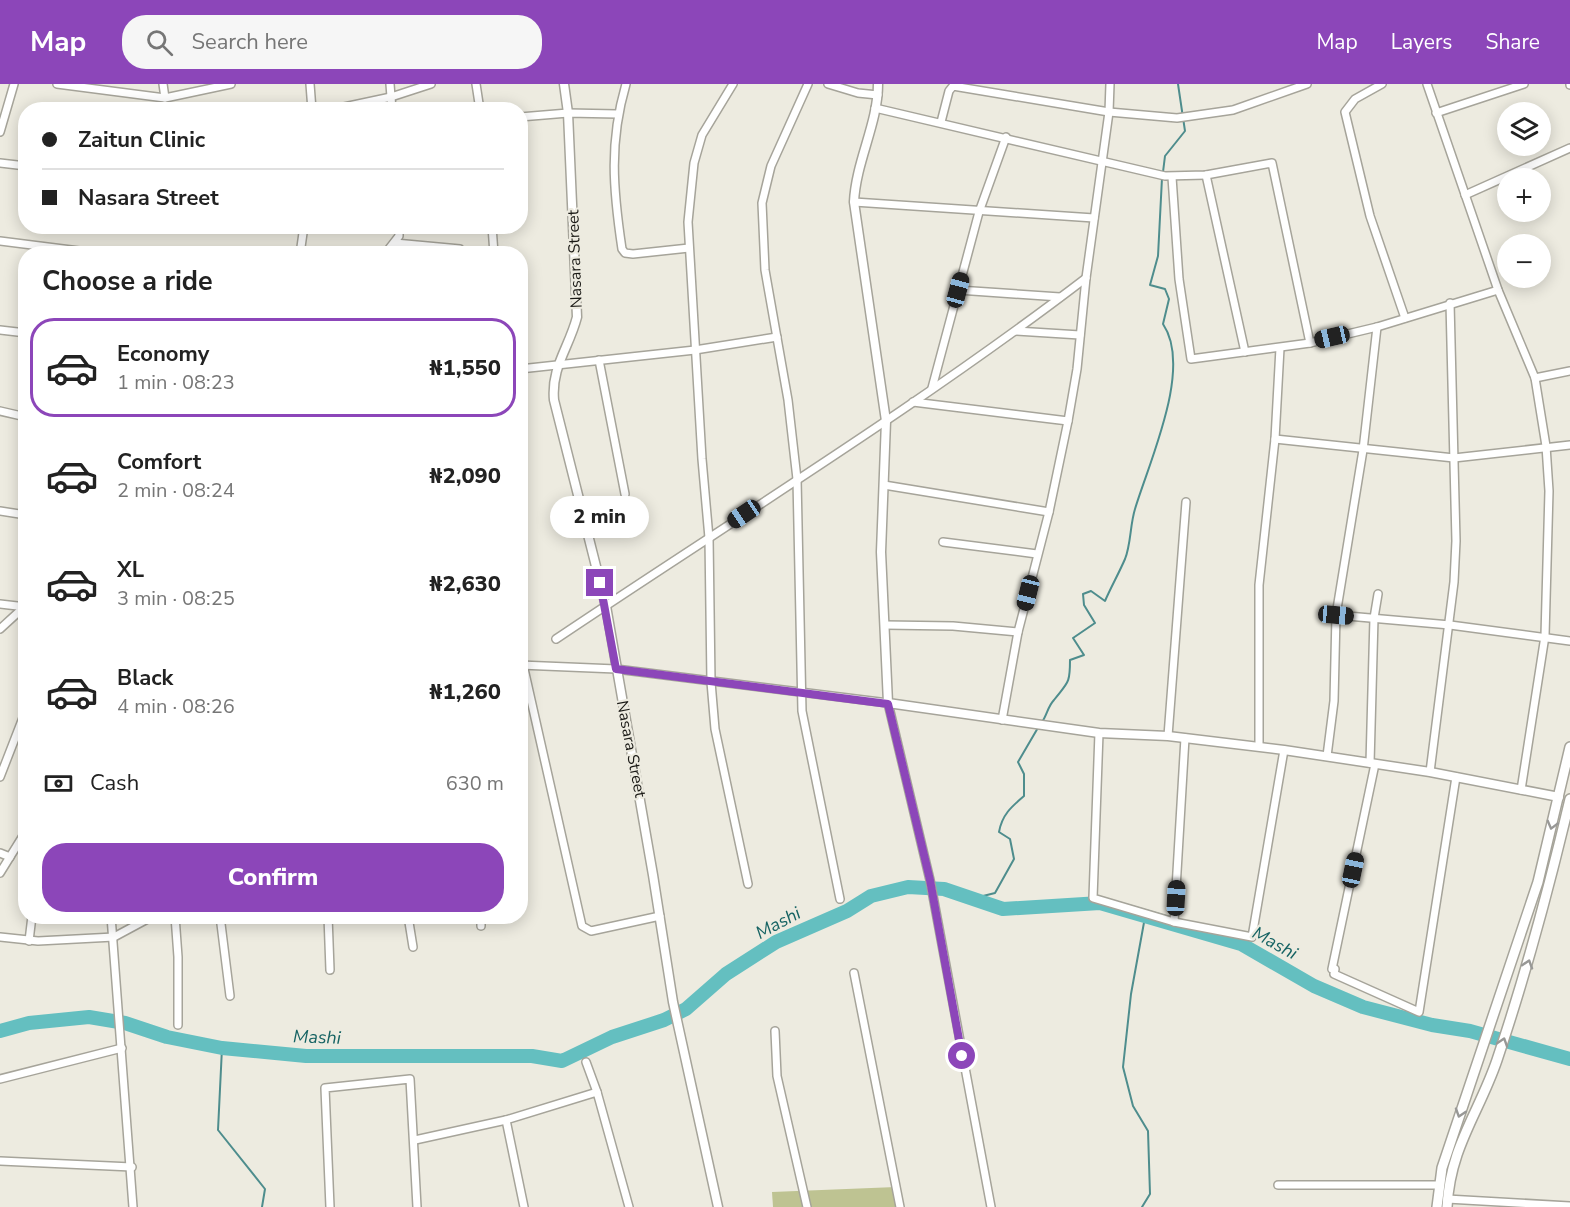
<!DOCTYPE html>
<html lang="en">
<head>
<meta charset="utf-8">
<style>
	body { margin:0; font-family:"Nunito Sans",sans-serif; background:#f6f6f6; color:#222; height:100vh; display:flex; flex-direction:column; font-size:22px; white-space:nowrap }
	* { box-sizing:border-box; margin:0 }
	p { font-size:20px; color:#767676 }
	.icon { flex:none; width:33px; height:33px; fill:none; stroke:currentColor; stroke-width:2; stroke-linecap:round; stroke-linejoin:round }
	.map { position:relative; flex:1; overflow:hidden }
	.panel { position:absolute; left:18px; top:162px; width:510px; height:678px; display:flex; flex-direction:column; background:#fff; border-radius:24px; box-shadow:0 3px 15px #0003 }
	.panel>* { flex:none }
	.top-card { position:absolute; left:18px; top:18px; width:510px; height:132px; border-radius:24px; box-shadow:0 3px 15px #0003; display:grid; align-content:center; height:132px; padding:0 24px; background:#fff }
	.fabs { position:absolute; left:1497px; top:18px; display:grid; gap:12px }
	.fabs a { display:grid; place-items:center; width:54px; height:54px; border-radius:50%; background:#fff; box-shadow:0 3px 15px #0003; font-size:30px }
	.end { position:absolute; width:27px; height:27px; margin:-14px; border:8px solid #8c46b9; background:#fff; box-shadow:0 0 0 3px #fff }
	.from { border-radius:50% }
	.bubble { position:absolute; height:42px; border-radius:21px; background:#fff; box-shadow:0 3px 15px #0003; font-size:20px; font-weight:800; line-height:42px; text-align:center }
	.car { position:absolute; width:18px; height:36px; margin:-18px -9px; border-radius:8px; box-shadow:0 0 4px 2px #0007; background:linear-gradient(#222 24%,#8ab4d8 0 40%,#222 0 76%,#8ab4d8 0 86%,#222 0) }
	.top-card b { display:flex; align-items:center; gap:21px; height:57px; font-size:22px }
	.top-card b+b { border-top:2px solid #e0e0e0 }
	.top-card i { width:15px; height:15px; background:#222 }
	ul { padding:0; list-style:none }
	li { display:flex; align-items:center; gap:18px; height:99px; margin:0 12px 9px; padding:0 12px; border:3px solid transparent; border-radius:24px }
	li div { flex:1 }
	li b { display:block; font-size:22px }
	li em { font-style:normal; font-weight:800 }
	li.on { border-color:#8c46b9 }
	li>.icon { width:54px; height:54px; stroke-width:1.5 }
	h2 { padding:0 24px; font-size:27px; line-height:72px }
	.pay { display:flex; align-items:center; gap:15px; height:66px; padding:0 24px; font-size:22px }
	.pay p { margin-inline-start:auto }
	.primary-button { display:flex; gap:12px; margin-top:auto; padding:12px 24px }
	.primary-button a { flex:1; height:69px; border-radius:24px; background:#8c46b9; color:#fff; font-size:24px; font-weight:800; line-height:69px; text-align:center }
	header { display:flex; align-items:center; gap:36px; box-sizing:border-box; height:84px; padding:0 30px; background:#8c46b9; color:#fff }
	header strong { font-size:28px }
	nav { display:flex; gap:33px; margin-inline-start:auto; font-size:21px }
	.search { width:420px; height:54px; background:#f6f6f6; display:flex; align-items:center; gap:15px; box-sizing:border-box; padding:0 21px; border-radius:24px; color:#767676; font-size:22px }
	.map>svg:first-child { display:block }
	.green { fill:#bec392 }
	.lines { fill:none; stroke-linecap:round; stroke-linejoin:round }
	.stream { stroke:#4e8d8d; stroke-width:2 }
	.river { stroke:#64bfc0; stroke-width:14 }
	.minor-casing { stroke:#a6a49a; stroke-width:10 }
	.tertiary-casing { stroke:#a6a49a; stroke-width:11 }
	.secondary-casing { stroke:#a6a49a; stroke-width:12 }
	.minor { stroke:#fff; stroke-width:7 }
	.tertiary { stroke:#fff; stroke-width:8 }
	.secondary { stroke:#fff; stroke-width:9 }
	.oneway { stroke:#989896 }
	.route { stroke:#8c46b9; stroke-width:8 }
	.labels { text-anchor:middle; dominant-baseline:central; stroke-width:4.5; stroke-linejoin:round; paint-order:stroke }
	.street-label { font-size:16px; fill:#1a1915; stroke:#edebe0 }
	.water-label { font-size:18px; font-style:italic; fill:#166363; stroke:#edebe0 }
</style>
</head>
<body>
<header>
<strong>Map</strong>
<div class="search"><svg class="icon" aria-label="search" viewBox="0 0 24 24"><circle cx="10" cy="10" r="6"/><path d="M15 15l6 6"/></svg>Search here</div>
<nav><a>Map</a><a>Layers</a><a>Share</a></nav>
</header>
<div class="map">
<svg width="1570" height="1123" viewBox="0 0 1570 1123">
	<rect width="100%" height="100%" fill="#edebe0"/>
	<!-- green -->
	<path class="green" d="M896 1103 900 1123H773L772 1108Z"/>
	<g class="lines">
		<!-- stream -->
		<g class="stream">
			<path d="M1163 88 1165 72 1185 47 1178 0"/>
			<path d="M1042 638C1047 631 1048 622 1054 616 1068 598 1070 600 1070 576L1084 571 1073 554 1095 539 1084 521 1083 510 1091 507 1105 517C1111 503 1119 489 1125 475 1131 460 1130 441 1135 425 1149 378 1193 284 1163 240L1169 215 1165 205 1150 201 1158 172 1162 94"/>
			<path d="M975 814 995 809 1014 775 1010 755 999 748C1002 731 1011 723 1024 712V690L1018 678 1039 642"/>
			<path d="M222 964 218 1046 265 1105 262 1123"/>
			<path d="M1142 1123 1150 1110 1148 1047 1133 1022 1123 983 1131 910 1145 833"/>
		</g>
		<!-- river -->
		<path class="river" d="M0 947 29 939 89 933 125 939 167 953 222 964 306 972H532L562 977 612 953 664 936 686 925 726 890 776 858 847 827 871 812 908 803 944 805 1003 825 1100 819 1241 860 1314 902 1363 923 1432 941 1470 947 1570 975"/>
		<!-- minor casing -->
		<g class="minor-casing">
			<g id="minor">
				<path d="M57 0 165 14 231 0"/>
				<path d="M163 0 165 14"/>
				<path d="M310 0 312 26"/>
				<path d="M390 0 392 26"/>
				<path d="M476 0 480 26"/>
				<path d="M626 0C609 58 613 105 622 165L625 169 633 170 689 164"/>
				<path d="M733 0 702 51 694 79 688 138 702 375 709 454 711 598 715 645 748 800"/>
				<path d="M808 0 771 82 762 119 765 186 788 316 797 395 802 627 840 815"/>
				<path d="M828 0 858 9 878 11"/>
				<path d="M1382 0 1355 15 1345 28 1370 132 1405 234"/>
				<path d="M1427 0 1498 206 1535 294 1546 362 1549 407 1545 552 1521 706"/>
				<path d="M1570 0V1"/>
				<path d="M875 24 1165 92 1206 91 1272 79 1310 259"/>
				<path d="M330 26 391 13 431 0"/>
				<path d="M1436 29 1524 0"/>
				<path d="M520 33 568 29 617 30"/>
				<path d="M941 38 949 7 953 2 1109 28 1177 34 1233 26 1307 0"/>
				<path d="M0 48 14 0"/>
				<path d="M0 79 26 82"/>
				<path d="M1206 91 1245 268"/>
				<path d="M1172 93 1179 195 1191 275 1310 259 1377 243 1498 206"/>
				<path d="M1465 111 1570 64"/>
				<path d="M854 118 1094 134"/>
				<path d="M492 142 494 170"/>
				<path d="M0 157 103 170"/>
				<path d="M395 159 460 165 464 170"/>
				<path d="M300 170 304 142"/>
				<path d="M385 170 399 152V142"/>
				<path d="M958 206 1060 213"/>
				<path d="M0 246 26 249"/>
				<path d="M1016 247 1080 251"/>
				<path d="M599 276 625 410"/>
				<path d="M520 285 695 266 777 253"/>
				<path d="M1535 294 1570 287"/>
				<path d="M932 304 979 128 1006 53"/>
				<path d="M913 318 1068 337"/>
				<path d="M0 327 26 333"/>
				<path d="M1275 355 1454 374 1570 361"/>
				<path d="M884 401 1049 428"/>
				<path d="M0 427 26 431"/>
				<path d="M943 458 1037 470"/>
				<path d="M0 520 26 523"/>
				<path d="M1336 531 1450 541 1570 557"/>
				<path d="M885 541 953 542 1018 548"/>
				<path d="M0 545 24 523"/>
				<path d="M556 555C733 436 916 324 1086 194"/>
				<path d="M520 567 582 842 591 847 660 832"/>
				<path d="M520 581 616 585 888 619 930 796 991 1123"/>
				<path d="M1002 636 1018 548 1049 428 1068 337 1077 285 1086 194 1109 28 1110 0"/>
				<path d="M1099 649 1093 814 1174 838 1252 853 1284 666"/>
				<path d="M1168 652 1186 418"/>
				<path d="M1259 662V501L1275 355 1280 264"/>
				<path d="M1327 672 1334 617 1336 531 1363 366 1377 243"/>
				<path d="M1370 679 1374 534 1378 510"/>
				<path d="M1375 680 1332 885H1335L1334 890 1419 928 1456 693"/>
				<path d="M1430 688 1454 498 1456 457 1450 219"/>
				<path d="M0 693 26 626"/>
				<path d="M0 769 10 773"/>
				<path d="M0 789 26 747"/>
				<path d="M111 832 133 1123"/>
				<path d="M175 832 178 873V941"/>
				<path d="M220 832 230 912"/>
				<path d="M328 832 330 886"/>
				<path d="M408 832 413 863"/>
				<path d="M1174 838 1185 654"/>
				<path d="M481 842V832"/>
				<path d="M0 853 38 857 114 853 153 832"/>
				<path d="M29 857 32 832"/>
				<path d="M854 889 900 1123"/>
				<path d="M775 947 777 992 807 1123"/>
				<path d="M586 978 597 1008"/>
				<path d="M0 995 122 964"/>
				<path d="M506 1036 524 1123"/>
				<path d="M415 1056 506 1036 597 1008 629 1123"/>
				<path d="M0 1077 132 1083"/>
				<path d="M1278 1101H1440"/>
				<path d="M1447 1115 1570 1122"/>
				<path d="M330 1123 325 1004 410 995 417 1123"/>
			</g>
		</g>
		<!-- tertiary casing -->
		<g class="tertiary-casing">
			<g id="tertiary">
				<path d="M564 0 568 29 577 233C569 264 551 283 554 316L606 522 653 791 673 918 718 1123"/>
				<path d="M878 0C878 40 856 77 854 118L886 337 881 468 888 619 1099 649 1168 652 1284 666 1430 688 1559 713"/>
			</g>
		</g>
		<!-- secondary casing -->
		<g class="secondary-casing">
			<g id="secondary">
				<path d="M1437 1123 1442 1084 1538 798 1570 663"/>
				<path d="M1447 1123C1450 1063 1479 1029 1497 976 1526 890 1549 804 1570 715"/>
			</g>
		</g>
		<!-- minor -->
		<use href="#minor" class="minor"/>
		<!-- tertiary -->
		<use href="#tertiary" class="tertiary"/>
		<!-- secondary -->
		<use href="#secondary" class="secondary"/>
	</g>
	<!-- one-way arrows -->
	<defs><path id="oneway-chevron" d="M-2-3.5L2.5 0L-2 3.5" fill="none" stroke-width="1.6" stroke-linecap="round" stroke-linejoin="round" transform="scale(1.5)"/></defs>
	<g class="oneway">
		<use href="#oneway-chevron" transform="translate(1552 741) rotate(105)"/>
		<use href="#oneway-chevron" transform="translate(1528 880) rotate(-72)"/>
		<use href="#oneway-chevron" transform="translate(1503 958) rotate(-72)"/>
		<use href="#oneway-chevron" transform="translate(1460 1029) rotate(108)"/>
	</g>
	<g class="lines">
		<!-- route -->
		<path class="route" d="M600 499 616 585 888 620 930 796 962 972"/>
	</g>
	<g class="labels">
		<!-- street labels -->
		<g class="street-label">
			<text transform="translate(575 175) rotate(-92)">Nasara Street</text>
			<text transform="translate(631 665) rotate(79)">Nasara Street</text>
		</g>
		<!-- water labels -->
		<g class="water-label">
			<text transform="translate(778 839) rotate(-28)">Mashi</text>
			<text transform="translate(1275 859) rotate(29)">Mashi</text>
			<text transform="translate(317 953) rotate(2)">Mashi</text>
		</g>
	</g>
</svg>
<div class="fabs">
<a><svg class="icon" aria-label="layers" viewBox="0 0 24 24"><path d="M12 4l9 5-9 5-9-5zM3 14l9 5 9-5"/></svg></a>
<a>+</a>
<a>−</a>
</div>
<i class="end from" style="left:962px;top:972px"></i>
<i class="end" style="left:600px;top:499px"></i>
<div class="bubble" style="left:550px;top:412px;width:99px">2 min</div>
<i class="car" style="left:958px;top:206px;rotate:15deg"></i>
<i class="car" style="left:1332px;top:253px;rotate:257deg"></i>
<i class="car" style="left:744px;top:430px;rotate:236deg"></i>
<i class="car" style="left:1028px;top:509px;rotate:194deg"></i>
<i class="car" style="left:1336px;top:531px;rotate:95deg"></i>
<i class="car" style="left:1353px;top:786px;rotate:12deg"></i>
<i class="car" style="left:1176px;top:814px;rotate:3deg"></i>
<div class="top-card">
<b><i class="from"></i>Zaitun Clinic</b>
<b><i></i>Nasara Street</b>
</div>
<section class="panel">
<h2>Choose a ride</h2>
<ul>
<li class="on"><svg class="icon" aria-label="car" viewBox="0 0 24 24"><path d="M5 17H2v-5l4-1 3-4h7l3 4 3 1v5h-3M9 17h6M6 11h13"/><circle cx="7" cy="17" r="2"/><circle cx="17" cy="17" r="2"/></svg><div><b>Economy</b><p>1 min · 08:23</p></div><em>₦1,550</em></li>
<li><svg class="icon" aria-label="car" viewBox="0 0 24 24"><path d="M5 17H2v-5l4-1 3-4h7l3 4 3 1v5h-3M9 17h6M6 11h13"/><circle cx="7" cy="17" r="2"/><circle cx="17" cy="17" r="2"/></svg><div><b>Comfort</b><p>2 min · 08:24</p></div><em>₦2,090</em></li>
<li><svg class="icon" aria-label="car" viewBox="0 0 24 24"><path d="M5 17H2v-5l4-1 3-4h7l3 4 3 1v5h-3M9 17h6M6 11h13"/><circle cx="7" cy="17" r="2"/><circle cx="17" cy="17" r="2"/></svg><div><b>XL</b><p>3 min · 08:25</p></div><em>₦2,630</em></li>
<li><svg class="icon" aria-label="car" viewBox="0 0 24 24"><path d="M5 17H2v-5l4-1 3-4h7l3 4 3 1v5h-3M9 17h6M6 11h13"/><circle cx="7" cy="17" r="2"/><circle cx="17" cy="17" r="2"/></svg><div><b>Black</b><p>4 min · 08:26</p></div><em>₦1,260</em></li>
</ul>
<div class="pay"><svg class="icon" aria-label="cash" viewBox="0 0 24 24"><path d="M3 7h18v10H3z"/><circle cx="12" cy="12" r="2"/></svg>Cash<p>630 m</p></div>
<div class="primary-button"><a>Confirm</a></div>
</section>
</div>
</body>
</html>
